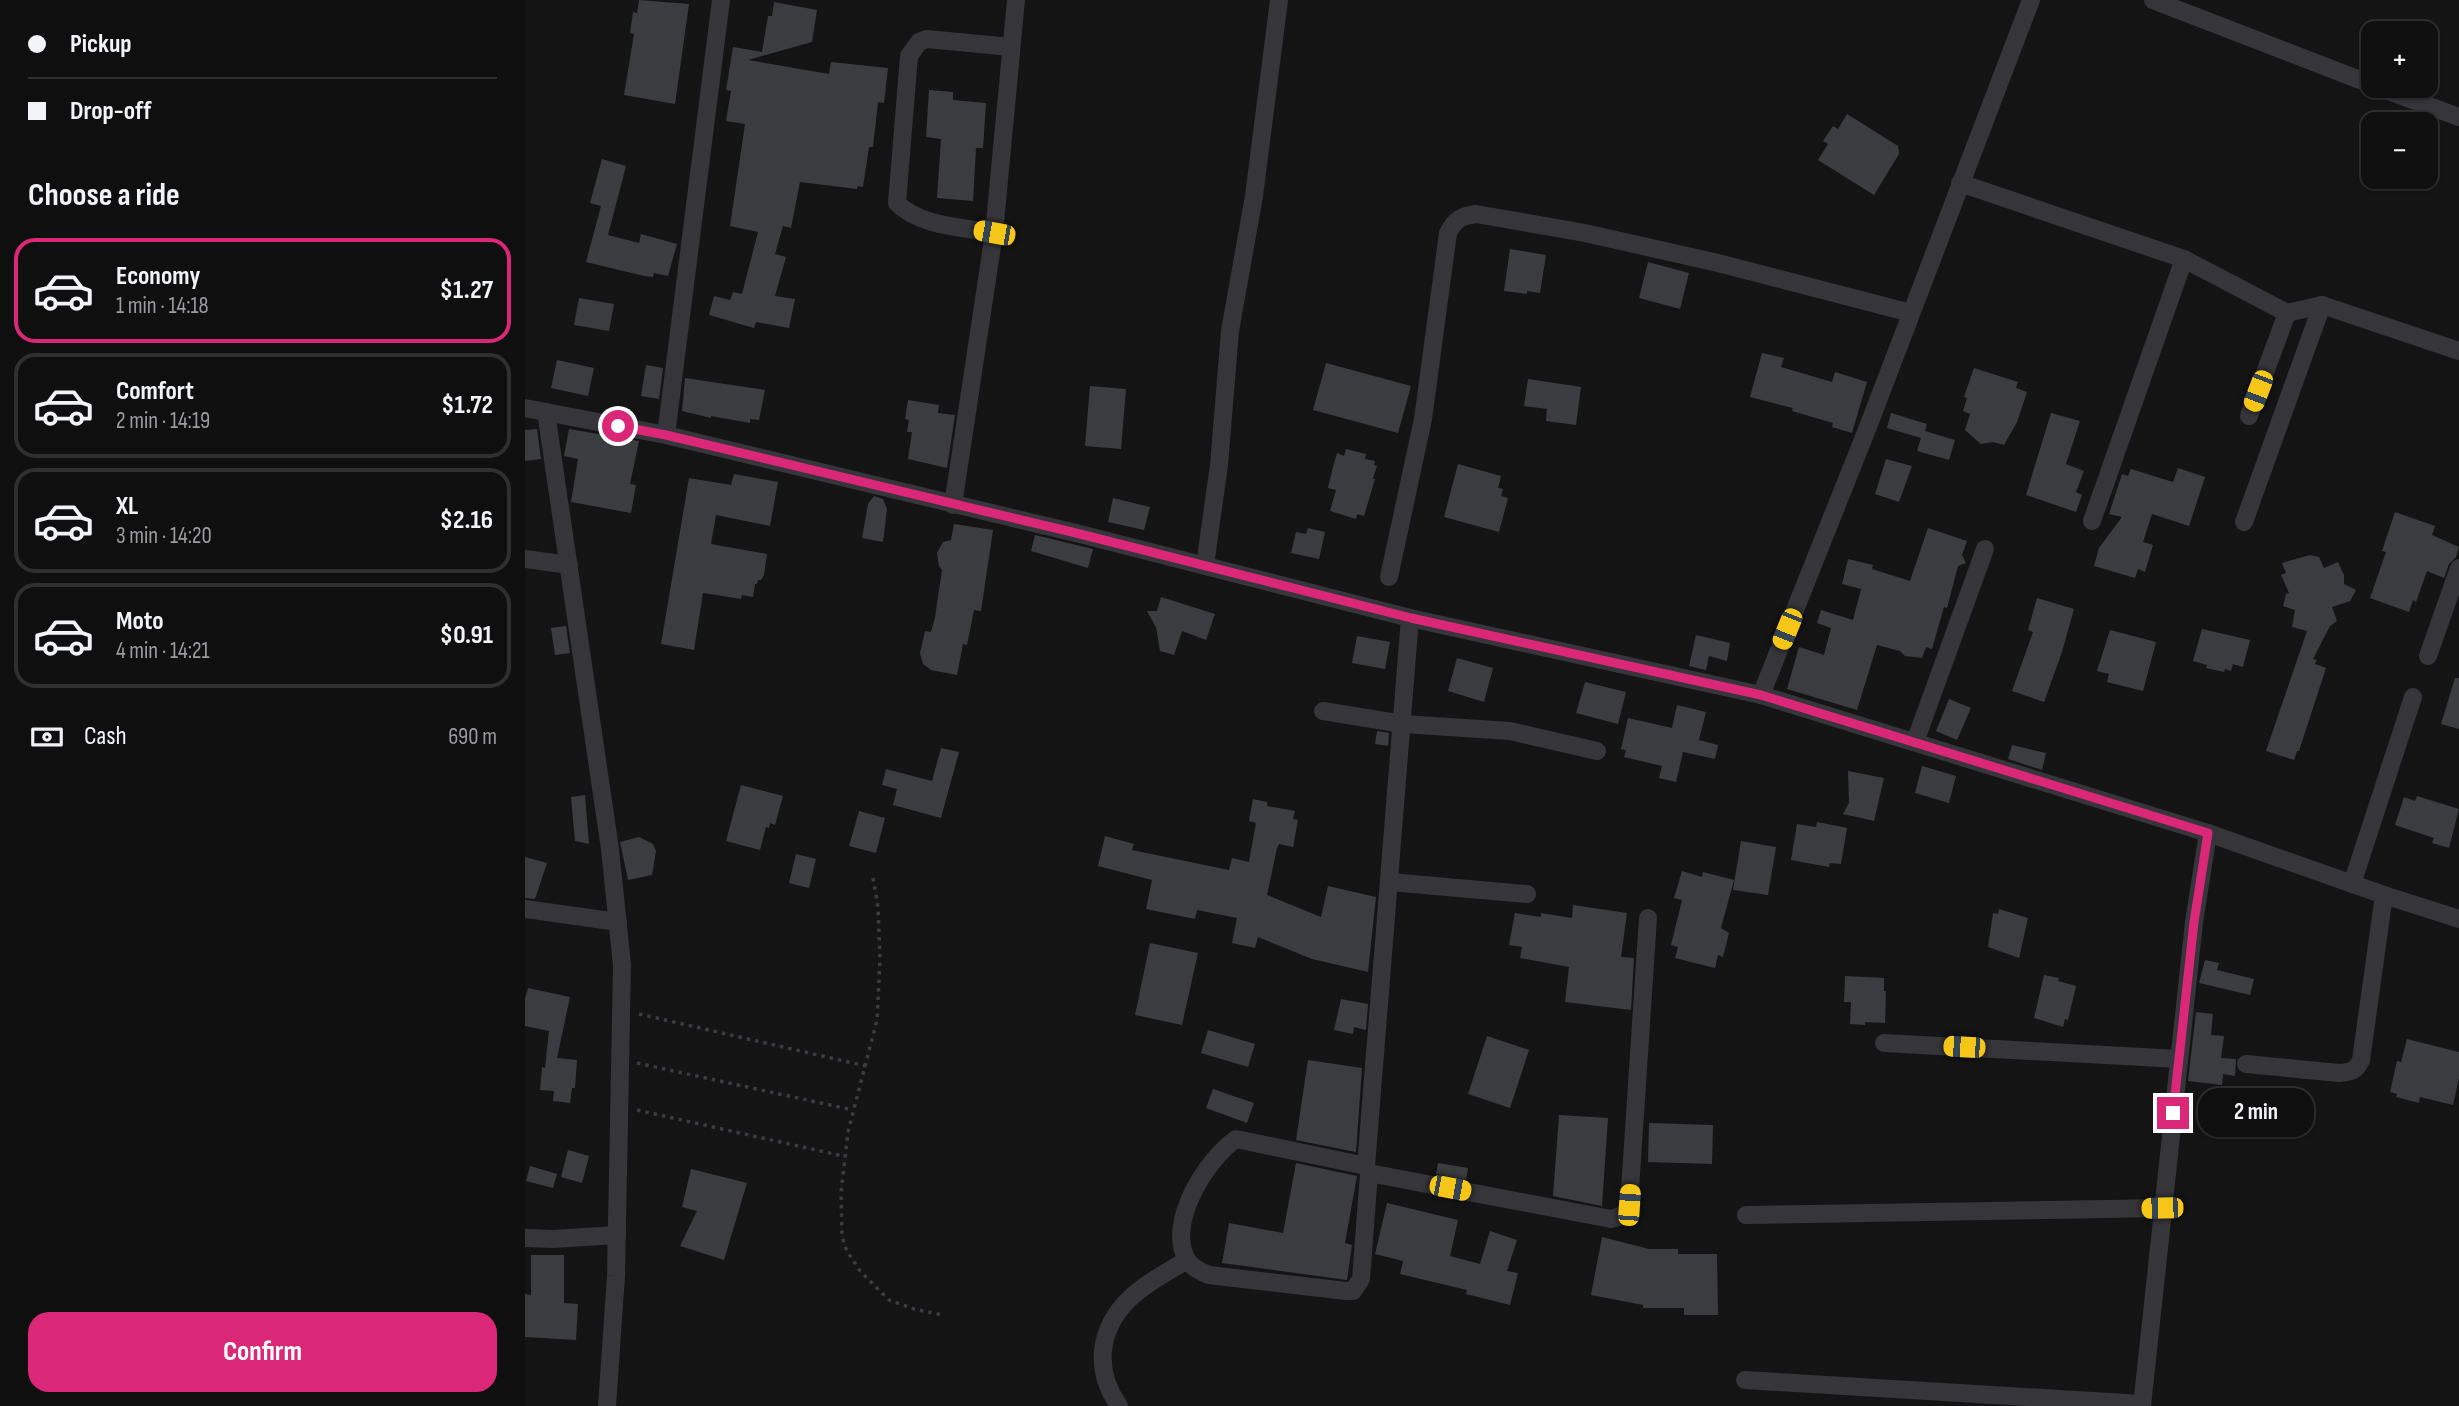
<!DOCTYPE html>
<html lang="en">
<head>
<meta charset="utf-8">
<style>
	body { margin:0; font-family:"Sofia Sans Condensed",sans-serif; background:#1d1d1e; color:#f1f3f6; height:100vh; display:flex; flex-direction:column; font-size:26px; white-space:nowrap }
	* { box-sizing:border-box; margin:0 }
	p { font-size:23px; color:#9b9c9f }
	.icon { flex:none; width:38px; height:38px; fill:none; stroke:currentColor; stroke-width:2; stroke-linecap:round; stroke-linejoin:round }
	.map { position:relative; flex:1; overflow:hidden }
	.panel { display:flex; flex-direction:column; background:#0f0f10; width:525px }
	.panel>* { flex:none }
	.banner { display:grid; align-content:center; height:154px; padding:0 28px; background:#0f0f10 }
	.controls { position:absolute; left:1836px; top:21px; display:grid; gap:14px }
	.controls a { display:grid; place-items:center; width:77px; height:77px; border-radius:14px; background:#0f0f10; box-shadow:0 2px 5px #0004,0 0 0 2px #2f2f30; font-size:35px }
	.end { position:absolute; width:32px; height:32px; margin:-16px; border:9px solid #db2777; background:#fff; box-shadow:0 0 0 4px #fff }
	.from { border-radius:50% }
	.bubble { position:absolute; height:49px; border-radius:21px; background:#0f0f10; box-shadow:0 2px 5px #0004,0 0 0 2px #2f2f30; font-size:23px; font-weight:700; line-height:49px; text-align:center }
	.car { position:absolute; width:21px; height:42px; margin:-21px -10px; border-radius:9px; box-shadow:0 0 5px 2px #0007; background:linear-gradient(#f5c518 24%,#345 0 40%,#f5c518 0 76%,#345 0 86%,#f5c518 0) }
	.banner b { display:flex; align-items:center; gap:24px; height:66px; font-size:26px }
	.banner b+b { border-top:2px solid #2f2f30 }
	.banner i { width:18px; height:18px; background:#f1f3f6 }
	ul { padding:0; list-style:none }
	li { display:flex; align-items:center; gap:21px; height:105px; margin:0 14px 10px; padding:0 14px; border:4px solid #2f2f30; border-radius:21px }
	li div { flex:1 }
	li b { display:block; font-size:26px }
	li em { font-style:normal; font-weight:700 }
	li.current { border-color:#db2777 }
	li>.icon { width:63px; height:63px; stroke-width:1.5 }
	h2 { padding:0 28px; font-size:32px; line-height:84px }
	.pay { display:flex; align-items:center; gap:18px; height:77px; padding:0 28px; font-size:26px }
	.pay p { margin-inline-start:auto }
	.primary-button { display:flex; gap:14px; margin-top:auto; padding:14px 28px }
	.primary-button a { flex:1; height:80px; border-radius:21px; background:#db2777; color:#fff; font-size:28px; font-weight:700; line-height:80px; text-align:center }
	main { display:flex; flex:1; min-height:0 }
	.map>svg:first-child { display:block }
	.building { fill:#3b3c3f }
	.lines { fill:none; stroke-linecap:round; stroke-linejoin:round }
	.path { stroke:#3b3b41; stroke-width:3.5; stroke-dasharray:3.5 5; stroke-linecap:butt }
	.street { stroke:#35353a; stroke-width:18 }
	.route { stroke:#db2777; stroke-width:9 }
</style>
</head>
<body>
<main>
<section class="panel">
<div class="banner">
<b><i class="from"></i>Pickup</b>
<b><i></i>Drop-off</b>
</div>
<h2>Choose a ride</h2>
<ul>
<li class="current"><svg class="icon" aria-label="car" viewBox="0 0 24 24"><path d="M5 17H2v-5l4-1 3-4h7l3 4 3 1v5h-3M9 17h6M6 11h13"/><circle cx="7" cy="17" r="2"/><circle cx="17" cy="17" r="2"/></svg><div><b>Economy</b><p>1 min · 14:18</p></div><em>$1.27</em></li>
<li><svg class="icon" aria-label="car" viewBox="0 0 24 24"><path d="M5 17H2v-5l4-1 3-4h7l3 4 3 1v5h-3M9 17h6M6 11h13"/><circle cx="7" cy="17" r="2"/><circle cx="17" cy="17" r="2"/></svg><div><b>Comfort</b><p>2 min · 14:19</p></div><em>$1.72</em></li>
<li><svg class="icon" aria-label="car" viewBox="0 0 24 24"><path d="M5 17H2v-5l4-1 3-4h7l3 4 3 1v5h-3M9 17h6M6 11h13"/><circle cx="7" cy="17" r="2"/><circle cx="17" cy="17" r="2"/></svg><div><b>XL</b><p>3 min · 14:20</p></div><em>$2.16</em></li>
<li><svg class="icon" aria-label="car" viewBox="0 0 24 24"><path d="M5 17H2v-5l4-1 3-4h7l3 4 3 1v5h-3M9 17h6M6 11h13"/><circle cx="7" cy="17" r="2"/><circle cx="17" cy="17" r="2"/></svg><div><b>Moto</b><p>4 min · 14:21</p></div><em>$0.91</em></li>
</ul>
<div class="pay"><svg class="icon" aria-label="cash" viewBox="0 0 24 24"><path d="M3 7h18v10H3z"/><circle cx="12" cy="12" r="2"/></svg>Cash<p>690 m</p></div>
<div class="primary-button"><a>Confirm</a></div>
</section>
<div class="map">
<svg width="1934" height="1406" viewBox="0 0 1934 1406">
	<rect width="100%" height="100%" fill="#141415"/>
	<!-- building -->
	<g class="building">
		<path d="M114 0 164 4 150 104 99 95 109 34 105 33 108 12 112 13Z"/>
		<path d="M249 2 292 10 287 42 223 60 304 74 306 62 363 68 359 103 353 102 348 147H344L338 187 333 186 332 189 275 182 266 228 258 226 250 254 261 257 250 296 270 299 264 328 231 322 229 328 184 315 189 296 205 300 208 292 217 294 233 232 205 226 220 124 201 121 206 91 201 90 208 47 237 52 243 16H247Z"/>
		<path d="M404 90 428 92V100L461 103 458 148H451L448 201 412 198 416 139 401 137Z"/>
		<path d="M1322 114 1373 146 1374 154 1349 195 1293 160 1303 144 1298 141 1308 126 1313 129Z"/>
		<path d="M77 159 101 166 83 235 114 243 116 234 152 244 143 276 129 273 128 277 119 276 61 262 76 206 65 203Z"/>
		<path d="M985 249 1021 255 1015 293 1002 291V294L979 291Z"/>
		<path d="M1123 262 1164 273 1155 309 1114 298Z"/>
		<path d="M54 298 89 304 84 331 49 325Z"/>
		<path d="M1237 353 1259 358 1256 367 1307 382 1310 372 1342 382 1327 433 1307 427 1308 423 1267 411 1268 408 1225 397Z"/>
		<path d="M32 360 69 368 63 396 26 388Z"/>
		<path d="M801 363 886 386 873 433 788 410Z"/>
		<path d="M121 365 138 368 134 399 116 396Z"/>
		<path d="M1449 368 1493 382 1491 388 1502 392 1492 422 1479 445 1468 442 1456 444 1440 430 1445 414 1438 411 1442 398 1439 397Z"/>
		<path d="M160 378 240 390 234 420 225 419V423L186 416V418L157 411Z"/>
		<path d="M1003 379 1056 387 1051 425 1021 421 1022 409 999 406Z"/>
		<path d="M565 386 601 389 596 449 560 446Z"/>
		<path d="M383 400 414 405 413 413 430 415 422 468 383 459 387 432H382L384 420 380 419Z"/>
		<path d="M1366 413 1402 424 1400 431 1430 440 1424 460 1392 451 1396 438 1362 428Z"/>
		<path d="M1526 413 1555 421 1541 464 1559 471 1551 492 1557 495 1551 512 1501 495Z"/>
		<path d="M12 429 16 459 0 461V430Z"/>
		<path d="M44 429 114 441 105 484 111 485 106 513 46 502 53 459 39 456Z"/>
		<path d="M821 449 841 454 840 459 850 461 849 465 852 466 848 478H846L850 479 839 516 832 514 831 519 805 511 811 490 803 488 808 467 812 453 819 456Z"/>
		<path d="M1361 459 1387 466 1374 502 1350 494Z"/>
		<path d="M933 464 976 476 973 488 978 489 976 496 983 498 974 532 919 517Z"/>
		<path d="M1653 468 1680 477 1664 526 1627 514 1618 542 1628 545 1620 572 1613 569 1610 578 1569 566 1574 548 1597 517 1584 514 1597 474 1603 476 1606 469 1648 482Z"/>
		<path d="M209 474 253 482 245 526 191 515 186 544 242 554 239 575 236 580H233L232 584H230L228 597 217 595 216 599 178 593 169 650 136 644 164 478 206 485Z"/>
		<path d="M349 496 358 499 362 509 358 542 337 538 343 504Z"/>
		<path d="M588 498 625 507 619 530 583 522Z"/>
		<path d="M1870 512 1910 526 1907 535 1934 547 1931 557 1924 564 1919 578 1902 571 1891 602 1888 600 1884 612 1845 598 1861 552 1857 551Z"/>
		<path d="M429 524 468 530 456 611 449 610 442 645 438 644 432 675 406 670 398 664 395 653 400 631 406 632 410 617 417 570 414 566 412 553 418 542 426 540Z"/>
		<path d="M783 528 800 532 794 559 766 553 771 532 781 534Z"/>
		<path d="M1403 528 1442 541 1437 555 1441 563 1433 566 1422 608 1419 607 1407 649 1401 647 1397 658 1380 656 1375 651 1352 645 1332 710 1262 689 1274 647 1299 655 1306 628 1292 623 1296 610 1328 620 1336 589 1317 584 1323 559 1348 565 1347 569 1385 581Z"/>
		<path d="M510 535 568 549 563 568 506 551Z"/>
		<path d="M1785 555 1794 557 1799 568 1813 562 1819 575V584L1831 590 1825 601 1807 607 1812 621 1805 626 1788 659 1792 660 1790 664 1801 668 1774 751H1772L1769 760 1741 751 1782 631 1767 627 1770 610 1758 606 1761 594 1764 593 1756 575 1761 573 1757 563Z"/>
		<path d="M636 597 690 614 681 640 657 631 649 655 635 651 631 627 622 611H632Z"/>
		<path d="M1512 598 1549 609 1537 652 1519 702 1487 691 1508 632 1503 630Z"/>
		<path d="M41 626 45 653 30 655 26 628Z"/>
		<path d="M1677 629 1725 640 1718 667 1708 664 1706 671 1700 669 1699 672 1681 668 1682 665 1668 661Z"/>
		<path d="M1585 630 1631 642 1618 691 1582 682 1584 674 1572 671Z"/>
		<path d="M1171 635 1205 643 1202 661 1184 656 1181 670 1164 666Z"/>
		<path d="M832 636 865 642 860 669 827 663Z"/>
		<path d="M932 658 968 668 959 702 923 691Z"/>
		<path d="M1930 678H1934V729L1916 724Z"/>
		<path d="M1060 682 1101 692 1093 724 1051 713Z"/>
		<path d="M1424 699 1446 708 1432 740 1411 731Z"/>
		<path d="M1152 705 1181 712 1174 740 1193 745 1190 759 1158 752 1151 782 1134 778 1137 766 1099 757 1101 750 1096 749 1103 718 1147 728Z"/>
		<path d="M852 731 864 733 863 746 850 744Z"/>
		<path d="M1487 745 1521 753 1517 770 1483 759Z"/>
		<path d="M416 748 434 752 416 818 368 805 372 789 357 785 361 769 407 781Z"/>
		<path d="M1397 766 1431 776 1424 803 1390 793Z"/>
		<path d="M1323 771 1359 778 1349 821 1318 814 1324 803Z"/>
		<path d="M216 785 258 796 250 825 245 823 244 828 241 827 235 850 201 841Z"/>
		<path d="M60 795 64 844 50 841 46 797Z"/>
		<path d="M1892 796 1934 809 1924 848 1907 843 1909 838 1870 825 1879 797 1890 801Z"/>
		<path d="M728 799 742 802V806L770 811 768 819 773 820 768 847 754 844 752 848 742 895 796 917 803 886 851 897 843 972 787 959 733 937 730 948 707 943 712 918 672 910 670 919 621 909 627 880 573 866 580 836 609 844 607 850 704 870 707 858 724 862 731 823 724 821Z"/>
		<path d="M334 811 360 818 351 853 324 846Z"/>
		<path d="M1292 822 1322 828 1316 864 1305 863 1304 867 1266 860 1272 824 1291 827Z"/>
		<path d="M114 837 128 844 131 851 127 875 103 880 95 842Z"/>
		<path d="M1216 841 1251 847 1243 895 1208 890Z"/>
		<path d="M271 854 291 859 284 888 264 883Z"/>
		<path d="M0 857 22 863 10 899 0 898Z"/>
		<path d="M1157 871 1177 877 1178 872 1209 880 1196 928 1204 933 1198 957 1193 955 1190 968 1150 958 1153 947 1146 945 1157 900 1149 898Z"/>
		<path d="M1048 905 1102 913 1096 957 1109 958 1106 1010 1040 1002 1044 967 995 958 997 947 984 945 990 913 1016 917V913L1047 918Z"/>
		<path d="M1474 909 1503 918 1494 958 1463 947 1468 913 1473 914Z"/>
		<path d="M625 943 673 953 657 1025 610 1015Z"/>
		<path d="M1680 960 1694 963 1692 970 1729 979 1725 995 1674 983Z"/>
		<path d="M1519 975 1534 978 1533 981 1551 986 1543 1020 1540 1019 1538 1027 1509 1018Z"/>
		<path d="M1320 976 1359 978V991H1361L1360 1023 1340 1022V1025L1325 1024 1326 1002H1319Z"/>
		<path d="M3 988 45 997 32 1058 52 1060 50 1088H47L45 1103 28 1101 29 1091 15 1090 17 1067 20 1068 24 1031 0 1026V999Z"/>
		<path d="M816 999 843 1004 841 1030 829 1027 828 1034 809 1030Z"/>
		<path d="M1671 1012 1688 1014 1686 1035 1699 1036 1696 1058 1711 1059 1710 1076 1698 1074 1697 1085 1663 1081Z"/>
		<path d="M683 1030 730 1044 723 1067 676 1053Z"/>
		<path d="M962 1036 1004 1050 985 1108 943 1094Z"/>
		<path d="M1882 1039 1934 1052V1078L1928 1105 1895 1097 1894 1103 1871 1097 1872 1094 1865 1092 1872 1061 1876 1062Z"/>
		<path d="M783 1060 837 1068 831 1152 771 1140Z"/>
		<path d="M688 1089 729 1103 722 1123 681 1108Z"/>
		<path d="M1034 1115 1083 1118 1077 1206 1028 1196Z"/>
		<path d="M1124 1123 1188 1125 1187 1164 1123 1162Z"/>
		<path d="M43 1150 64 1156 57 1183 36 1177Z"/>
		<path d="M771 1163 832 1176 820 1243 827 1245 822 1280 697 1263 704 1223 758 1233Z"/>
		<path d="M913 1163 943 1168 941 1180 911 1174Z"/>
		<path d="M5 1166 32 1174 28 1188 1 1181Z"/>
		<path d="M166 1169 222 1183 199 1260 155 1246 172 1211 157 1207Z"/>
		<path d="M862 1203 933 1220 925 1256 955 1264 965 1231 992 1240 982 1271 993 1273 985 1305 941 1294 942 1290 875 1274 878 1261 850 1254Z"/>
		<path d="M1077 1237 1124 1249H1153V1254H1192L1193 1315H1159V1308H1118V1305L1066 1295Z"/>
		<path d="M6 1255H39V1303L53 1304 51 1340 0 1337V1294L6 1295Z"/>
	</g>
	<g class="lines">
		<!-- path -->
		<g class="path">
			<path d="M348 878 353 907 355 959 352 1020 323 1132 316 1192 317 1237 322 1251 335 1271 364 1300 389 1309 418 1315"/>
			<path d="M114 1014 341 1066"/>
			<path d="M112 1063 328 1110"/>
			<path d="M112 1110 318 1156"/>
		</g>
		<!-- street -->
		<g class="street">
			<path d="M1628 0 1848 85"/>
			<path d="M1850 86 1934 117"/>
			<path d="M1435 183 1659 259 1762 313 1797 305 1934 351"/>
			<path d="M469 233C437 227 396 227 372 203L384 56 394 42 402 39 486 47"/>
			<path d="M0 408 141 435 551 533 885 618 1236 695 1683 833 1859 895 1934 919"/>
			<path d="M21 412 85 849 97 965 91 1276 82 1406"/>
			<path d="M1724 416 1762 313"/>
			<path d="M141 435 196 0"/>
			<path d="M428 505 469 233 491 0"/>
			<path d="M1567 521 1659 259"/>
			<path d="M1719 522 1797 305"/>
			<path d="M0 559 44 565"/>
			<path d="M680 565 694 465 705 331 729 196 754 0"/>
			<path d="M864 577 898 419 923 233C930 219 937 216 951 214L1060 233 1193 263 1386 313"/>
			<path d="M1903 656 1934 568"/>
			<path d="M1236 695 1341 432 1506 0"/>
			<path d="M798 711 878 724 985 731 1072 751"/>
			<path d="M1390 742 1460 549"/>
			<path d="M865 882 1002 894"/>
			<path d="M1827 884 1888 697"/>
			<path d="M0 909 93 922"/>
			<path d="M1359 1043 1654 1059"/>
			<path d="M1721 1064 1814 1073C1826 1072 1831 1071 1836 1060L1859 895"/>
			<path d="M841 1166 711 1139C681 1160 641 1223 662 1260 667 1268 676 1272 684 1275L821 1291H828L836 1279 844 1173 841 1166 885 618"/>
			<path d="M844 1173 1086 1219C1096 1217 1100 1214 1104 1205L1123 918"/>
			<path d="M1221 1215 1637 1208"/>
			<path d="M0 1238 28 1239 92 1235"/>
			<path d="M1220 1380 1617 1404"/>
			<path d="M594 1406C582 1389 576 1371 578 1350 584 1302 624 1283 662 1260"/>
			<path d="M1617 1406 1669 922 1683 833"/>
		</g>
	</g>
	<g class="lines">
		<!-- route -->
		<path class="route" d="M93 426 141 435 551 533 886 618 1236 695 1683 833 1669 922 1648 1113"/>
	</g>
</svg>
<div class="controls">
<a>+</a>
<a>−</a>
</div>
<i class="end from" style="left:93px;top:426px"></i>
<i class="end" style="left:1648px;top:1113px"></i>
<div class="bubble" style="left:1673px;top:1088px;width:116px">2 min</div>
<i class="car" style="left:469px;top:233px;rotate:280deg"></i>
<i class="car" style="left:1733px;top:391px;rotate:201deg"></i>
<i class="car" style="left:1262px;top:629px;rotate:202deg"></i>
<i class="car" style="left:1439px;top:1047px;rotate:273deg"></i>
<i class="car" style="left:925px;top:1188px;rotate:101deg"></i>
<i class="car" style="left:1104px;top:1205px;rotate:4deg"></i>
<i class="car" style="left:1637px;top:1208px;rotate:269deg"></i>
</div>
</main>
</body>
</html>
